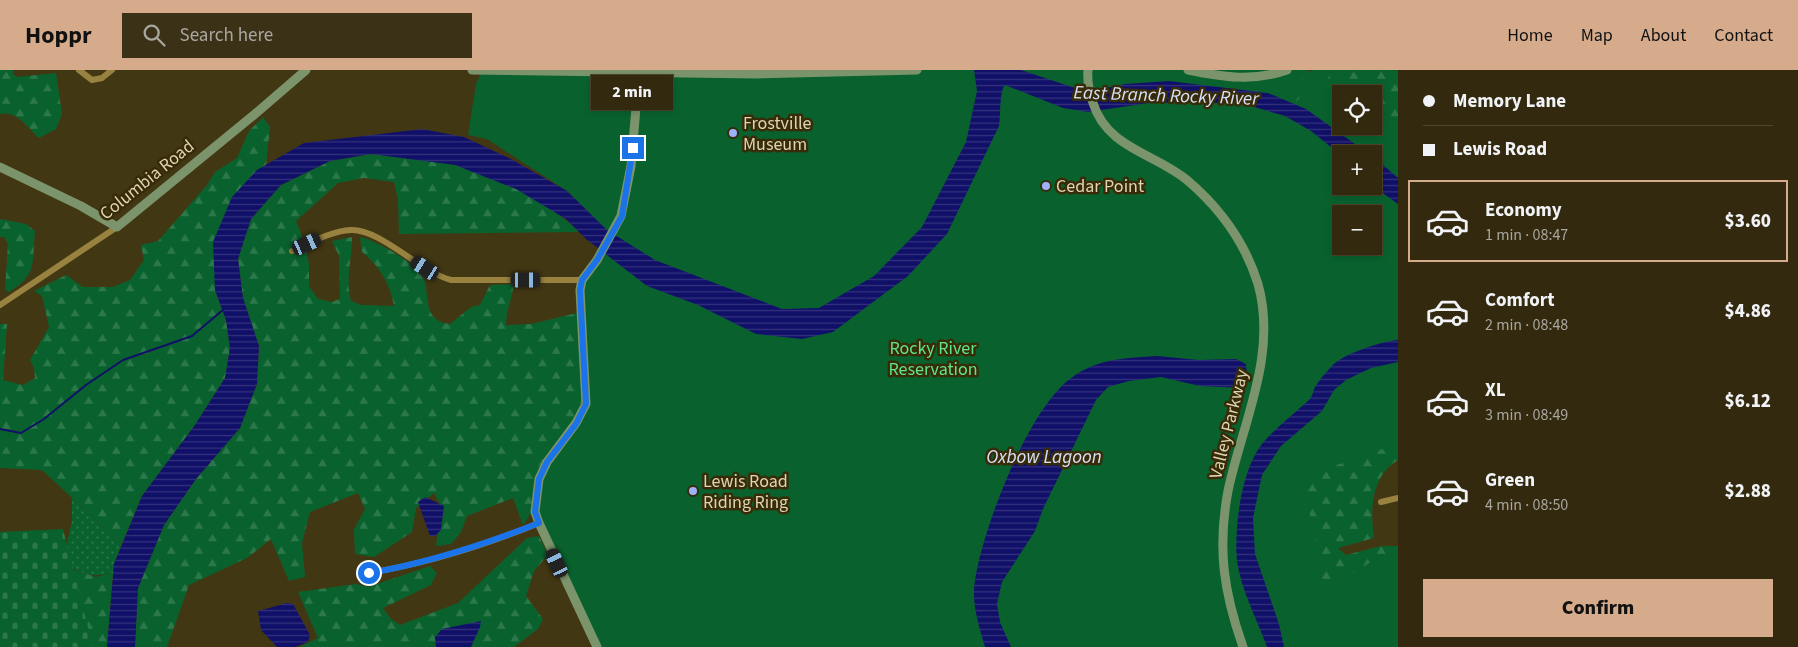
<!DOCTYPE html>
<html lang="en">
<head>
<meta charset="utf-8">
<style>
	body { margin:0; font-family:"Source Sans 3",sans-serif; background:#3a3117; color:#f1f3f6; height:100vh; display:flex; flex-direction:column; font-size:19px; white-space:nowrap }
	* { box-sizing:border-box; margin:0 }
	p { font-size:16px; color:#a8a69e }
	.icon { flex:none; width:28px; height:28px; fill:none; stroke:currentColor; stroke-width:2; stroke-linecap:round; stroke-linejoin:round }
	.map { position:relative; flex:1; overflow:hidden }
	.details { display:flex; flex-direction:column; background:#32290e; width:400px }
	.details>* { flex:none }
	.guide { display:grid; align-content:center; height:110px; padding:0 25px; background:#32290e }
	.controls { position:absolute; left:1332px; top:15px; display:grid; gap:10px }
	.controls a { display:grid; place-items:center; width:50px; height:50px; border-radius:0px; background:#32290e; box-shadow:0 2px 8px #0003,0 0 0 1px #4d452e; font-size:25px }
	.end { position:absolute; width:22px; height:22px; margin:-11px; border:6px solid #1a73e8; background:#fff; box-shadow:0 0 0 2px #fff }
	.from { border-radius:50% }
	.bubble { position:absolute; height:35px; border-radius:0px; background:#32290e; box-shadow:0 2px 8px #0003,0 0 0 1px #4d452e; font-size:16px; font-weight:800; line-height:35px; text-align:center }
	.car { position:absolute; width:15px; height:30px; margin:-15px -8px; border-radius:6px; box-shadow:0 0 4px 1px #0007; background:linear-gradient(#222 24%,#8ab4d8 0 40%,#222 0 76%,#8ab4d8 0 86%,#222 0) }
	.guide b { display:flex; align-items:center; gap:18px; height:48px; font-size:19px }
	.guide b+b { border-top:1px solid #4d452e }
	.guide i { width:12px; height:12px; background:#f1f3f6 }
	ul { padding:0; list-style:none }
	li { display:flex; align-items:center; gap:15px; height:82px; margin:0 10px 8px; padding:0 15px; border:2px solid transparent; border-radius:0px }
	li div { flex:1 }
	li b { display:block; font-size:19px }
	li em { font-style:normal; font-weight:800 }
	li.selected { border-color:#d6ab8b }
	li>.icon { width:45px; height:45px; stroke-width:1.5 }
	.primary-button { display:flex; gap:10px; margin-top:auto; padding:10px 25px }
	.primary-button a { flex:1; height:58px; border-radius:0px; background:#d6ab8b; color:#111; font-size:20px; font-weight:800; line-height:58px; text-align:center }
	header { display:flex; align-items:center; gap:30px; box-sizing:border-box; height:70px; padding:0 25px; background:#d6ab8b; color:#111 }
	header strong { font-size:24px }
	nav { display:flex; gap:28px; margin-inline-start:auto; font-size:18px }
	.search { width:350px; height:45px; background:#3a3117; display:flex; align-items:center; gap:12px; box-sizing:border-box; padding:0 18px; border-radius:0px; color:#a8a69e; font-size:19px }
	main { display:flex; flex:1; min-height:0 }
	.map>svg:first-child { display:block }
	.grass { fill:url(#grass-dots) }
	.forest { fill:url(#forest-firs); fill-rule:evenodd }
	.cemetery { fill:url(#cemetery-stones) }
	.park { fill:#09622e; fill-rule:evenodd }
	.water { fill:url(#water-rules) }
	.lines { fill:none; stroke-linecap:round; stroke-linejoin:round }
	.stream { stroke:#111068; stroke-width:2 }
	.street { stroke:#998240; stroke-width:6 }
	.secondary { stroke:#7c946c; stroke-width:9 }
	.route { stroke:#1a73e8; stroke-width:6 }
	.poi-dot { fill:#9db4fd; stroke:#382c08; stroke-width:2 }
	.labels { text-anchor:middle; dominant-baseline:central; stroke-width:5; stroke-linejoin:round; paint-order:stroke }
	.poi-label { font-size:18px; fill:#dfd4b3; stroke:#382c08; text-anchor:start }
	.street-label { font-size:18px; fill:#dfd4b3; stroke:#382c08 }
	.park-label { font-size:18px; fill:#5fe488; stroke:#382c08 }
	.water-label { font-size:19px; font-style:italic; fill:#d8e1f9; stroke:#382c08 }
</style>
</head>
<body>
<header>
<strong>Hoppr</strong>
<div class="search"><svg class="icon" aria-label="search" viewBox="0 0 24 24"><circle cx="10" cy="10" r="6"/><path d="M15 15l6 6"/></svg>Search here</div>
<nav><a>Home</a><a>Map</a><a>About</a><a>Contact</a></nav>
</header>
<main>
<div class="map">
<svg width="1398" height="577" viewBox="0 0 1398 577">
	<defs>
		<pattern id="grass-dots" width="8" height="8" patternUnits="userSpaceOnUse" patternTransform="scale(1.25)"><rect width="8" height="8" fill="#09622e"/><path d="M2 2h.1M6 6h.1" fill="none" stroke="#2c784a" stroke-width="1.8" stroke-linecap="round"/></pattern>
		<pattern id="forest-firs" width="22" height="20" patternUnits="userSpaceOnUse" patternTransform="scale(1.25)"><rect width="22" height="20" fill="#09622e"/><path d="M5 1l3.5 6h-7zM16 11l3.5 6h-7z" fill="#2c784a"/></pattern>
		<pattern id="cemetery-stones" width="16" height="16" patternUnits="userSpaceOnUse" patternTransform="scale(1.25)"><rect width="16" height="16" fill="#09622e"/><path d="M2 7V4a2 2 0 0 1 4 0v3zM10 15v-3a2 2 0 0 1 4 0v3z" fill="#2c784a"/></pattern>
		<pattern id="water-rules" width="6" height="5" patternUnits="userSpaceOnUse" patternTransform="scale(1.25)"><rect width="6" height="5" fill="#111068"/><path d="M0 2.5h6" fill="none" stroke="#33327b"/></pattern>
	</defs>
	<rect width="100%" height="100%" fill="#423713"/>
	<!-- grass -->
	<path class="grass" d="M72 428 122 474 114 494 113 503C92 508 80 505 63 491L72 451Z"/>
	<!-- forest -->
	<g class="forest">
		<path d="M0 0H13V4L17 7 56 3 62 44 56 59 39 68C27 57 17 40 0 44Z"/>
		<path d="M1153 0 1296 7 1313 0H1398V108L1374 84ZM1341 24H1374V56H1341Z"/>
		<path d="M263 47 270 57 266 95 257 100 215 220 226 250 230 278 225 308 195 355 142 426 122 474 42 400 0 398V254H7L3 310 23 315 35 308 34 298 30 290 49 257 42 226 34 221 66 205 83 217H113L130 210 144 190 141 175 158 171 207 115 215 102 237 88 249 61Z"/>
		<path d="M371 84C398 88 428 88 455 95 493 104 552 134 579 162L399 164 398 130 394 112 364 108 338 113 296 151 303 169 309 194V216L318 229 332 232 340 229 339 186 332 171 352 167C352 191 345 207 351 231L361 235 394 236C390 213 380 197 362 182L360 167C375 170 418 194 424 209 430 226 422 251 450 254L471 237 480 235 490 215 514 214C512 229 506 241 506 255L531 254 577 243 582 331 574 352 538 400 531 443 523 455 513 428 467 446 461 462 451 474 436 476 441 436 434 423 416 438 412 462 374 487 355 484 354 459 365 439 358 423 310 442 302 473 305 507 289 511 271 469 247 488 189 515 167 577H135L138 518 164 455 196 409 240 358 257 314 259 276 243 228 238 189 251 149 281 115 330 91Z"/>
		<path d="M0 149 26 154 35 161C32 191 38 205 9 222L5 220 8 174 4 167H0Z"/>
		<path d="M1398 292V390C1371 406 1370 440 1374 468L1338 478 1346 485 1381 476H1398V577H1285L1262 405Z"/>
		<path d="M539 466 548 485 534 501 526 526 543 549 538 559 514 577H299L318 568 298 522 356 514 368 517 430 496 437 503 431 515 383 538 391 549 400 555 458 533 527 468Z"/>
		<path d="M74 500 96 507 113 503 107 577H63Z"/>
	</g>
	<!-- cemetery -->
	<path class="cemetery" d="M63 459 93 577H0V462Z"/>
	<!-- park -->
	<path class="park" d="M488 0H1309L1286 27 1296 32 1323 0H1330L1326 19 1341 26V56H1374V42L1398 61V372L1360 389 1331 396 1302 410 1316 472 1321 522 1371 492 1398 486V577H596L535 444 540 401 588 339 579 222 611 165 567 121 487 69 468 65 476 14 481 3ZM1341 84H1374V116H1341ZM1341 144H1374V176H1341Z"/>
	<!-- water -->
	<g class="water">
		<path d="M974 0H1021L1087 22 1125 14 1169 11 1268 23 1306 39 1369 84 1341 85 1311 61 1285 46 1247 35 1203 32 1149 33 1088 42 1063 38 1005 15C999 22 1001 45 999 56L947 164 908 206 833 262 802 269 756 264 698 235 647 216 586 169 566 149 516 119 455 95 371 84 330 91 281 115 251 149 238 189 243 228 259 276 257 314 240 358 196 409 164 455 138 518 135 577H107L114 494 142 426 195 355 225 308 230 278 226 250 215 220 213 172 232 127 257 100 304 73 422 59 464 67 511 89 567 121 607 160 655 190 782 239 819 238 874 206 922 157 966 72 977 21Z"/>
		<path d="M1374 87 1398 108V134L1373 116Z"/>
		<path d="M1398 270V292L1371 298 1346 310 1334 320 1322 341 1281 376 1262 405 1253 448 1255 484 1279 554 1284 577H1267C1257 549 1241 520 1237 491 1234 458 1241 400 1262 374 1276 357 1293 345 1309 330 1313 326 1313 321 1315 317 1320 309 1326 302 1332 296 1342 284 1383 271 1398 270Z"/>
		<path d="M1157 286 1199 290 1236 289 1246 294 1247 308 1242 318 1200 316 1161 307 1129 311 1108 317 1096 330 1043 439 1035 461 1002 512 997 534 1000 552 1011 577H985C979 556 971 533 975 510 983 458 1029 335 1074 306 1100 288 1127 288 1157 286Z"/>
		<path d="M425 427 444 436 441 460 435 466H430L418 432Z"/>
		<path d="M287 533 293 534 310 565 308 572 295 577H277L261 560 258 541Z"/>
		<path d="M481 551 480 557 471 577H436L435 567 442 559Z"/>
	</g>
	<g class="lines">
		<!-- stream -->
		<path class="stream" d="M0 359 21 363 44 349 86 315 123 290 192 266 224 239"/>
		<!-- street -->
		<g class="street">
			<path d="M79 0 92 10 102 8 112 0"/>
			<path d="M292 181C310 173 331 161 351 160 381 159 420 202 451 210H582"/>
			<path d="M0 235 117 157"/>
			<path d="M1381 432 1398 428"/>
			<path d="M369 503C428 493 483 476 539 453"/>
		</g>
		<!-- secondary -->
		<g class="secondary">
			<path d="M472 0 756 4 917 0"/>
			<path d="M1088 0C1087 12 1089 22 1093 33 1107 78 1154 83 1187 110 1220 138 1245 172 1258 214 1278 285 1242 354 1228 421 1217 479 1224 523 1243 577"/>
			<path d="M1188 0C1223 7 1253 12 1287 0"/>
			<path d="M0 97 81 136 117 157 255 44 306 0"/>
			<path d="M597 577 539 453 535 442 539 409 547 392 576 353 586 334 580 220 582 210 597 190 621 146 631 96 639 3"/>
		</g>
	</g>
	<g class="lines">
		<!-- route -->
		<path class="route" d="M369 503C428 493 483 475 539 453L535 442 539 409 547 392 576 354 586 334 580 220 582 210 597 190 622 146 633 78"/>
	</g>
	<!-- markers -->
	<g class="poi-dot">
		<circle cx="733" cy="63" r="5"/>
		<circle cx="1046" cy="116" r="5"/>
		<circle cx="693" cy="421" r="5"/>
	</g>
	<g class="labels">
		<!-- poi labels -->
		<g class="poi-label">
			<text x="743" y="53">Frostville<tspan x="743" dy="21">Museum</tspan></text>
			<text x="1056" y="116">Cedar Point</text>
			<text x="703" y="411">Lewis Road<tspan x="703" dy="21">Riding Ring</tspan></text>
		</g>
		<!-- street labels -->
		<g class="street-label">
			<text transform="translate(147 110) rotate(-39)">Columbia Road</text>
			<text transform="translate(1229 354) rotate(-76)">Valley Parkway</text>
		</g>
		<!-- park labels -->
		<g class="park-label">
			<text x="933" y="278">Rocky River<tspan x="933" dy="21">Reservation</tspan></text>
		</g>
		<!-- water labels -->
		<g class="water-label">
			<text transform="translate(1166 26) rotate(2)">East Branch Rocky River</text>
			<text x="1044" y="387">Oxbow Lagoon</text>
		</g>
	</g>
</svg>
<div class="controls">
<a><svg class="icon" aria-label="locate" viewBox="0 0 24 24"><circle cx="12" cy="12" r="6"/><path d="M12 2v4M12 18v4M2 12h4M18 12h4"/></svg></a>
<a>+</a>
<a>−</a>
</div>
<i class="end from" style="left:369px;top:503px"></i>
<i class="end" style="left:633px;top:78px"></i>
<div class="bubble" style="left:591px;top:5px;width:82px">2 min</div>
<i class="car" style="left:307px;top:174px;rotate:66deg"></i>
<i class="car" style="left:425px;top:198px;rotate:303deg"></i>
<i class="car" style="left:526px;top:210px;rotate:90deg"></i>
<i class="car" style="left:557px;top:493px;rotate:335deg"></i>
</div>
<section class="details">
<div class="guide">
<b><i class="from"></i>Memory Lane</b>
<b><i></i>Lewis Road</b>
</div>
<ul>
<li class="selected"><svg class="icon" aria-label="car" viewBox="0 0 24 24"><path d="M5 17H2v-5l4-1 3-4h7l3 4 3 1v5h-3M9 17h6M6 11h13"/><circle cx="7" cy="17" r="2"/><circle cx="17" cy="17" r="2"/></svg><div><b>Economy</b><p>1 min · 08:47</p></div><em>$3.60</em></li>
<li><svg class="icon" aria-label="car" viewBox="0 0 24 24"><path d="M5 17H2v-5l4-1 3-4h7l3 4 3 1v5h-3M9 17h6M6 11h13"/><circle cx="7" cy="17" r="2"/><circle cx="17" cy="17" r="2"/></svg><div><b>Comfort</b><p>2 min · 08:48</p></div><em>$4.86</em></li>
<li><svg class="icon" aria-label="car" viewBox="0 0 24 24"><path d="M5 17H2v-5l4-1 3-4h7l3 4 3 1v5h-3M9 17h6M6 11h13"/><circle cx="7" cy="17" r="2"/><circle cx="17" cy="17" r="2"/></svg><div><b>XL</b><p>3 min · 08:49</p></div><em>$6.12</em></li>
<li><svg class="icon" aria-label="car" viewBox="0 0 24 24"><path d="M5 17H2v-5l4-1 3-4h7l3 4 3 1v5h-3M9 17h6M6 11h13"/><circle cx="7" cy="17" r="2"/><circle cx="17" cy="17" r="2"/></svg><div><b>Green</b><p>4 min · 08:50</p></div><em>$2.88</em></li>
</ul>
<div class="primary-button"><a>Confirm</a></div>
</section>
</main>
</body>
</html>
